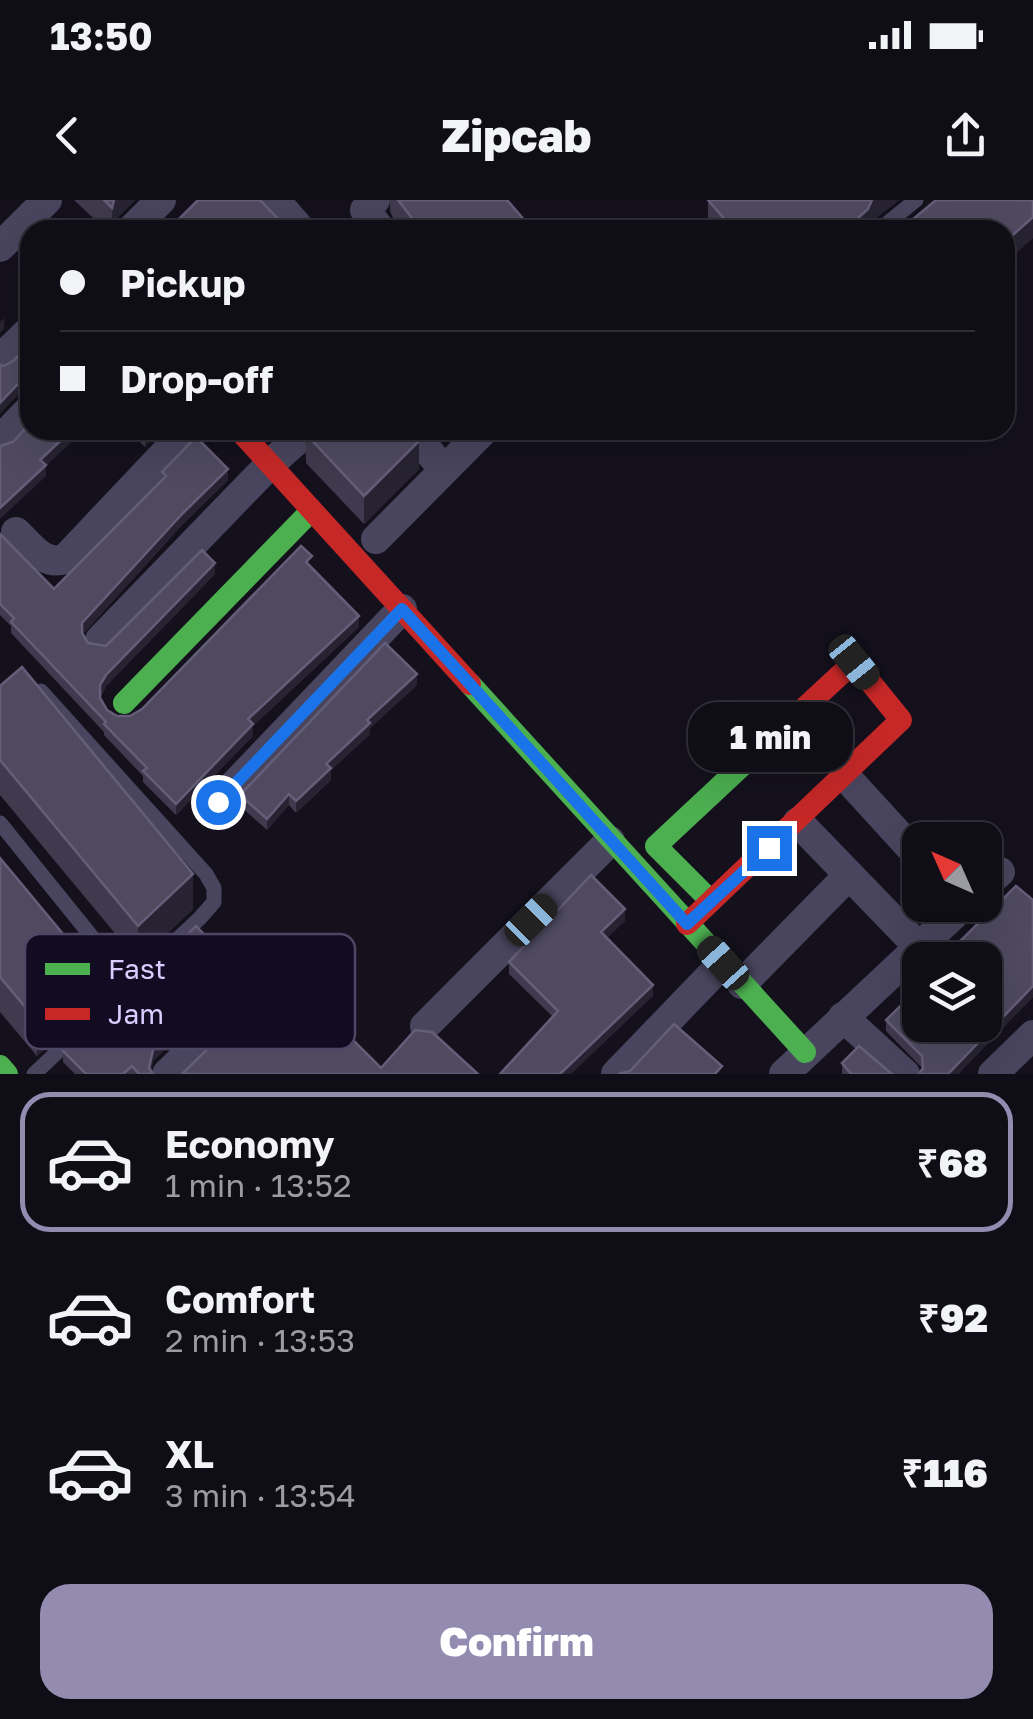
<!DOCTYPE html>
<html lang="en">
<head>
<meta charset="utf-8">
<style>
	body { margin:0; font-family:"Golos Text",sans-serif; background:#18161f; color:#f1f3f6; height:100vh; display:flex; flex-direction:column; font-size:38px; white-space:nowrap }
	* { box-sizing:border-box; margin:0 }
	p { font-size:32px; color:#9b9ca1 }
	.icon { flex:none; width:55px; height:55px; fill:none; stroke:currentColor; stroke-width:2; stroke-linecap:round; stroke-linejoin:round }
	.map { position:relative; height:874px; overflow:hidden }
	.side { display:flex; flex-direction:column; background:#0f0d16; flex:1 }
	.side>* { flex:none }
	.guide { position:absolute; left:20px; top:20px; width:995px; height:220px; border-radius:30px; box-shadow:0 10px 40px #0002,0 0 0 2px #2f2d35; display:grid; align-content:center; height:220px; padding:0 40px; background:#0f0d16 }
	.needle { width:65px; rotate:315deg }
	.tools { position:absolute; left:902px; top:622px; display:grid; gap:20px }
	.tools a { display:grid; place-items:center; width:100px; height:100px; border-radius:20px; background:#0f0d16; box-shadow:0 10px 40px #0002,0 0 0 2px #2f2d35; font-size:50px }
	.end { position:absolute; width:45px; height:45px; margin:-22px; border:12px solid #1a73e8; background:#fff; box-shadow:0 0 0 5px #fff }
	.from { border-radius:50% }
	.bubble { position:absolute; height:70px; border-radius:30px; background:#0f0d16; box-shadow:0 10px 40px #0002,0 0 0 2px #2f2d35; font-size:32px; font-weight:800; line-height:70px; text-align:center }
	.car { position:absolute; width:30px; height:60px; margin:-30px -15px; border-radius:12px; box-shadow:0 0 8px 2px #0007; background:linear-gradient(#222 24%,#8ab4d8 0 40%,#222 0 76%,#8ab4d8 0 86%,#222 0) }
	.guide b { display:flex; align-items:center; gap:35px; height:95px; font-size:38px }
	.guide b+b { border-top:2px solid #2f2d35 }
	.guide i { width:25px; height:25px; background:#f1f3f6 }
	ul { padding:18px 0 0; list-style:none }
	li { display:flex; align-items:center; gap:30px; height:140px; margin:0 20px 15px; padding:0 20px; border:5px solid transparent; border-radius:30px }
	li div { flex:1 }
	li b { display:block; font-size:38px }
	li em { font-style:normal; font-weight:800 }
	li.active { border-color:#948bb0 }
	li>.icon { width:90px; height:90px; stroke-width:1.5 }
	.cta { display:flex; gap:20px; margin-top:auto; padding:20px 40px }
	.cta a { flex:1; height:115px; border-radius:30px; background:#948bb0; color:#fff; font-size:40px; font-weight:800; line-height:115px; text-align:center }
	.status { display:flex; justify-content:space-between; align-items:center; height:70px; padding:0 50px; background:#0f0d16; direction:ltr }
	.status svg { height:28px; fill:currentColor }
	header { display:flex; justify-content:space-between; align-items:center; height:130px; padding:0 40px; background:#0f0d16; font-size:45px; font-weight:800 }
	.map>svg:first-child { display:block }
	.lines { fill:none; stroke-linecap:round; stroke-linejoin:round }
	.lane { stroke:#49455e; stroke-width:15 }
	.street { stroke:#49455e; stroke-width:30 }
	.fast { stroke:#4caf50; stroke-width:22 }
	.jam { stroke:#c62828; stroke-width:22 }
	.wall { fill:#3f3a4d }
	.shaded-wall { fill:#272332 }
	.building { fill:#4f4a60; stroke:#655e79; stroke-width:2.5 }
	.route { stroke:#1a73e8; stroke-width:12 }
	.key { fill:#120c22; stroke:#4e4664; stroke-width:2.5 }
	.key-label { font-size:28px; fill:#d9cdff }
</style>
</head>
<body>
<div class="status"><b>13:50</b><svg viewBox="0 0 49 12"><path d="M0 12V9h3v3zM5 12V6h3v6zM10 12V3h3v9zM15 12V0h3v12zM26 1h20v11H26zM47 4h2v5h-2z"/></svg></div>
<header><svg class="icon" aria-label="back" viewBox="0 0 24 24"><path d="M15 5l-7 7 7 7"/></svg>Zipcab<svg class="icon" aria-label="share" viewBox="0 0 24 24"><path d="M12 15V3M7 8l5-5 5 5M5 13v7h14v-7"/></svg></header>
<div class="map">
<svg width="1033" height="874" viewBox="0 0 1033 874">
	<rect width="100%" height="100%" fill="#14111d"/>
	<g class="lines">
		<!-- lane -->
		<g class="lane">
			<path d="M879 30 916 0"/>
			<path d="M0 623 130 784"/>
			<path d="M34 874 200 718 214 702V688L206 674 41 491"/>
		</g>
		<!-- street -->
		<g class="street">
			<path d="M275 0 301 30"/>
			<path d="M375 0 365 10 381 30"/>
			<path d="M131 30 161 0"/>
			<path d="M0 47 47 0"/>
			<path d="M0 159 30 130"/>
			<path d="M411 230 444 270"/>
			<path d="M0 240 30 209"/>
			<path d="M16 332C31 346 43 366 65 359L187 230"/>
			<path d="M376 339 484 230"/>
			<path d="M100 440 270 264 308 230"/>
			<path d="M845 576 920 658"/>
			<path d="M218 602 402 409"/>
			<path d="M798 622 918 746"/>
			<path d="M985 685 1000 672"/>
			<path d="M742 784 849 675"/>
			<path d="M843 817 905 874"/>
			<path d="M425 826 610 641"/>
			<path d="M167 874 257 786"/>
			<path d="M616 874 723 763"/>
			<path d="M784 874 964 705"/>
			<path d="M993 874 1033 835"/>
		</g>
		<!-- fast -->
		<g class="fast">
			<path d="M470 484 805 852"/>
			<path d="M124 503 311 311"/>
			<path d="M711 701 656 646 746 562"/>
			<path d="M0 866 7 874"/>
		</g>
		<!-- jam -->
		<g class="jam">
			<path d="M239 230 470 484"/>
			<path d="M687 724 901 520 854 462 746 562"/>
		</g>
	</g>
	<!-- wall -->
	<g class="wall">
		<path d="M74 0H135L118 17 114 30H106Z"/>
		<path d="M390 0H507L533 30H398L390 11Z"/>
		<path d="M708 0H899L872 21 868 30H716L708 21Z"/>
		<path d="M128 230H159L145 247Z"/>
		<path d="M305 230 419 269 364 324 306 263Z"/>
		<path d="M434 230H458L445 242Z"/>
		<path d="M162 272 228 280 182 325 83 434 88 443 106 446 215 374 106 486 100 498 107 510 117 516H130L142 509 311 368 359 427 253 526V536L176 615 143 582V576L104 535V532L11 433V426L0 415V334L54 389 162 280Z"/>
		<path d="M417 485 370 528V534L331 570V580L296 613 289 605 267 630 240 606V595Z"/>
		<path d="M0 486 193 709 138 761 0 595Z"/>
		<path d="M0 658 92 804 37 856 0 812Z"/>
		<path d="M625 721 606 738 653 796 553 817 509 774V762Z"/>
		<path d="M153 767 237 779 153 861 151 871 153 874H75L63 862V851L113 817 153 776Z"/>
		<path d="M1033 797 958 874H919L922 868 886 831V820Z"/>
		<path d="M842 863 892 874H842Z"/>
	</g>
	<!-- shaded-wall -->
	<g class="shaded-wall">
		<path d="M114 0H135L118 17 114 30H112V8Z"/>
		<path d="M872 0H899L872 21 868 30H845Z"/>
		<path d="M1033 17V38L1005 63V42Z"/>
		<path d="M4 118V129L0 133V122Z"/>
		<path d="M30 181V192L17 196 0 214V203L17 185Z"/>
		<path d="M72 230H84L46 266V276L0 319V308L40 260Z"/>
		<path d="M150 230H159L145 247V236Z"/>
		<path d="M445 230H458L445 242Z"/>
		<path d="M419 241V269L364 324V296Z"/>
		<path d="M228 269V280L182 325 82 435V423L182 314Z"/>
		<path d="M215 363V374L106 486 100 496V485L106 475Z"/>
		<path d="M359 416V427L253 526V536L176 615V604L248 519Z"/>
		<path d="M417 474V485L370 528V534L331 570V580L296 613V601L326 564 367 520Z"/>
		<path d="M289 594V605L267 630V619Z"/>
		<path d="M193 674V709L138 761V726Z"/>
		<path d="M625 709V721L601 744V732Z"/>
		<path d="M237 768V779L153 861 150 874 149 868 153 850Z"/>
		<path d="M92 769V804L37 856V821Z"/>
		<path d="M653 785V796L571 874H560Z"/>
		<path d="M1033 786V797L958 874H948Z"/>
	</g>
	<!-- building -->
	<g class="building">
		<path d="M104 0H114L112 8Z"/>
		<path d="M198 0H260L284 25 280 30H168Z"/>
		<path d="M398 0H507L533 30H421Z"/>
		<path d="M708 0H872L868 9 845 30H734Z"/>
		<path d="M936 0H1033V17L1005 42V30H900Z"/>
		<path d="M30 145V181L17 185 0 203V165L4 166 13 161Z"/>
		<path d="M30 223V230H72L40 260 46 265 0 308V246L13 242Z"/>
		<path d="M306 230H411L419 241 364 296 306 234Z"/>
		<path d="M196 237 228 269 182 314 82 423V433L88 443 106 446 202 350 215 363 106 475 100 485V498L107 510 117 516H130L142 509 301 346 312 356 306 362 359 416 248 519 253 524 176 604 143 571 147 568 104 524 106 522 11 422 14 418 0 404V334L54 389 166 276 162 272Z"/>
		<path d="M385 443 417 474 367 520 370 523 326 564 331 568 296 601 289 594 267 619 240 595Z"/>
		<path d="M22 467 193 674 138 726 0 560V486Z"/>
		<path d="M0 658 92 769 37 821 0 777Z"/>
		<path d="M591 675 625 709 601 732 653 785 560 874H500L558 811 509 762Z"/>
		<path d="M1016 686 1033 700V786L948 874H919L923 868 922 856 886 820 920 787V825H985V760H941Z"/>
		<path d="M196 726 237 768 153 850 149 868 153 874H139L132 866 123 874H86L63 851 107 810 113 817 157 772 153 767Z"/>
		<path d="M281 758 315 792 310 797 381 868 415 830 432 832 478 874H182L270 788 275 779 273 767Z"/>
		<path d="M674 824 722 866 715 874H618L630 871Z"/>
		<path d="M859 846 892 874H851L842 863Z"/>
	</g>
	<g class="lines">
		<!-- route -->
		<path class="route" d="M218 602 402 409 687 724 769 648"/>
	</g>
	<!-- legend -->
	<rect x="25" y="734" width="330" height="115" rx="15" class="key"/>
	<rect x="45" y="763" width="45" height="12" fill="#4caf50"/>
	<rect x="45" y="808" width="45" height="12" fill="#c62828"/>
	<g class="key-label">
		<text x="108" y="779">Fast</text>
		<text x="108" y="824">Jam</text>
	</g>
</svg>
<div class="tools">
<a><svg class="needle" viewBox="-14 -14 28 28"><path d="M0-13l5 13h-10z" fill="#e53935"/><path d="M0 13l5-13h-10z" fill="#9b9ca1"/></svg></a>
<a><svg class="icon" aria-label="layers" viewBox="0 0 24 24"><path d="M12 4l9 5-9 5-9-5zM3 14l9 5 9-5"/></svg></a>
</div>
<i class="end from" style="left:218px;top:602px"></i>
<i class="end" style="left:769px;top:648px"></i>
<div class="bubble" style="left:688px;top:502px;width:165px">1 min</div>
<i class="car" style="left:854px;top:462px;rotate:141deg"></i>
<i class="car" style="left:531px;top:720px;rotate:45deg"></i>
<i class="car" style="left:723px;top:763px;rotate:318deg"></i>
<div class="guide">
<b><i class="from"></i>Pickup</b>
<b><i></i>Drop-off</b>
</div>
</div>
<section class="side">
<ul>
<li class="active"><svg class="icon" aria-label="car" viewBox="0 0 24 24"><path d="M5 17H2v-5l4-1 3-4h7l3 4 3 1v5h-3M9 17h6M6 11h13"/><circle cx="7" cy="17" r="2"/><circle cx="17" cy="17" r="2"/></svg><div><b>Economy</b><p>1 min · 13:52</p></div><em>₹68</em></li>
<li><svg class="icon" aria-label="car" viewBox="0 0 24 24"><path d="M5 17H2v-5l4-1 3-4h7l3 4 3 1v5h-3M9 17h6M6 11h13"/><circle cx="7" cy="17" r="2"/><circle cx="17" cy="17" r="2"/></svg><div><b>Comfort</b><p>2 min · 13:53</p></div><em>₹92</em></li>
<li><svg class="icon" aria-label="car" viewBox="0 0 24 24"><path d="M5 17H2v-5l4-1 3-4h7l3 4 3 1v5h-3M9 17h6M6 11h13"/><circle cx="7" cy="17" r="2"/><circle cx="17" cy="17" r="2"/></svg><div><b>XL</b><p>3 min · 13:54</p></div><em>₹116</em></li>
</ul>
<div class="cta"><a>Confirm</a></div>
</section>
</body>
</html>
